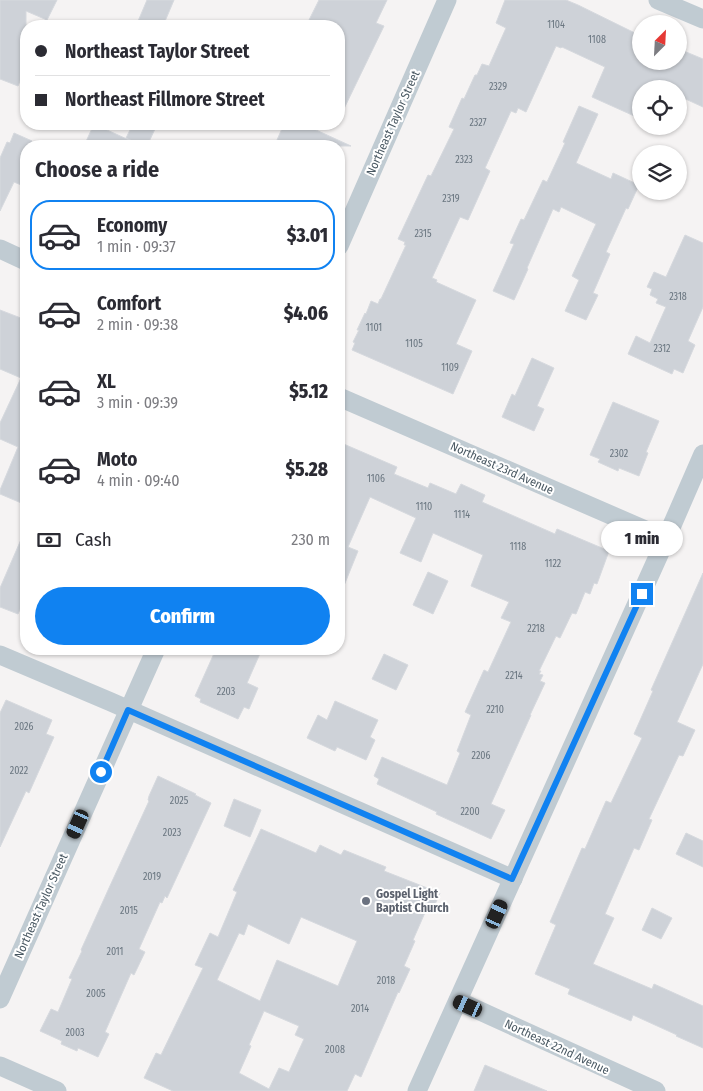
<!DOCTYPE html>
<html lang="en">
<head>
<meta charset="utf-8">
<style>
	body { margin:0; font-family:"Fira Sans Condensed",sans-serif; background:#f2f2f3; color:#2b2b33; height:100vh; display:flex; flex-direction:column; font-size:19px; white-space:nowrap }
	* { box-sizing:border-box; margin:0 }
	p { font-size:16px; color:#7c7c81 }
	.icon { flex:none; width:28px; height:28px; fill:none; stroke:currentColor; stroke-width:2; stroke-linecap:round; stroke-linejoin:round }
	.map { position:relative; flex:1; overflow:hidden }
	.drawer { position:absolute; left:20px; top:140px; width:325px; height:515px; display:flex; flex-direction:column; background:#fff; border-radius:20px; box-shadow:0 1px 4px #0004 }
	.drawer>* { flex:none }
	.banner { position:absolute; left:20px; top:20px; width:325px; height:110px; border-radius:20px; box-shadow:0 1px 4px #0004; display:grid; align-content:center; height:110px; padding:0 15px; background:#fff }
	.needle { width:32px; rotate:24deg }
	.controls { position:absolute; left:632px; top:15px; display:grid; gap:10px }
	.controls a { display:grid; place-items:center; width:55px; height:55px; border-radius:50%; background:#fff; box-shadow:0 1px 4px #0004; font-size:25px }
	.end { position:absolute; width:22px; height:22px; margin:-11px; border:6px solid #1082f1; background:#fff; box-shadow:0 0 0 2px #fff }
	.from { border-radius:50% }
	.bubble { position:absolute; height:35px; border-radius:18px; background:#fff; box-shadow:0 1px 4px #0004; font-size:16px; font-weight:800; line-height:35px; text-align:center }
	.car { position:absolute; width:15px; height:30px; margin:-15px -8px; border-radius:6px; box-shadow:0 0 4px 1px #0007; background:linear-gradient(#222 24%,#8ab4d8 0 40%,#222 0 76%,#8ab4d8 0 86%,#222 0) }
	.banner b { display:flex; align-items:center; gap:18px; height:48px; font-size:19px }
	.banner b+b { border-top:1px solid #e1e1e2 }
	.banner i { width:12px; height:12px; background:#2b2b33 }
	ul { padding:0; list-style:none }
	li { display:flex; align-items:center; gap:15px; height:70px; margin:0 10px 8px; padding:0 5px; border:2px solid transparent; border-radius:20px }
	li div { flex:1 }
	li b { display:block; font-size:19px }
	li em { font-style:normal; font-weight:800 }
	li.on { border-color:#1082f1 }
	li>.icon { width:45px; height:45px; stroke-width:1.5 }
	h2 { padding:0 15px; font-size:22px; line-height:60px }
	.pay { display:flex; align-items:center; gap:12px; height:55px; padding:0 15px; font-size:19px }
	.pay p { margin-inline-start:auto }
	.button { display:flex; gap:10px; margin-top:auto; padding:10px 15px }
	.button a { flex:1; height:58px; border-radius:30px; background:#1082f1; color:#fff; font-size:20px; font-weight:800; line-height:58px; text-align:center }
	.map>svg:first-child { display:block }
	.building { fill:#ced2d8; stroke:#d6d9de; fill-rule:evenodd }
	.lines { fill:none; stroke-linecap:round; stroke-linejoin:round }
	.street { stroke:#c0cbd2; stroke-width:19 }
	.route { stroke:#1082f1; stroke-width:6 }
	.worship-dot { fill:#6b7280; stroke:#fff; stroke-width:2 }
	.labels { text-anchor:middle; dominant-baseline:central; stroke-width:4; stroke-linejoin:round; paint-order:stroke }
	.number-label { font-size:10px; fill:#6a7680 }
	.street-label { font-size:12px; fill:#495862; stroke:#fff }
	.worship-label { font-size:12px; font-weight:bold; fill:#5b616d; stroke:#fff; text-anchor:start }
</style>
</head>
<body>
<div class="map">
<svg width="703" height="1091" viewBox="0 0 703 1091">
	<rect width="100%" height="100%" fill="#f5f3f3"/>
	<!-- building -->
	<g class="building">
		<path d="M0 0H57L47 20 26 11V66L18 86 0 79Z"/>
		<path d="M147 0H174L163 26H136Z"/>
		<path d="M319 0H387L376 23 384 26 339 119V26H322L309 20Z"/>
		<path d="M505 0H566L578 5 641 36V61H679V49L703 59V107L679 96V89H641V119L592 97 605 67 562 47 561 48 556 46 526 112 518 108 516 113 511 111 485 168 490 171 468 220 460 217 432 278 437 280 436 282 476 300 456 344 472 351 453 394 352 350 355 343 353 342 359 330H357L365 313 366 314 371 301 378 304 380 299H381L406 245H404L405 242 398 239 428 175 431 176 454 129 449 127 462 98 464 99 475 75H477L482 64 489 66 506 28 496 23Z"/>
		<path d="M579 106 598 114 576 163 611 179 613 173 639 185 628 209 626 208 606 252 610 254 593 293 598 295 586 320 565 311 579 280 572 276 596 224 561 207 559 212 553 209 527 268 528 269 514 300 493 291 514 244 510 243 521 219 524 220 543 180 547 182 565 143 563 142Z"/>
		<path d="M94 124 142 146H84Z"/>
		<path d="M133 124H145L155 129 147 146H144L126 138Z"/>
		<path d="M284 124H303L351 146H290L277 140Z"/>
		<path d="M14 133 32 141 29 146H26V187L14 182 0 211V158L7 142 10 143Z"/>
		<path d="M685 235 703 243V307L688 341 695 345 683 373 674 369 672 374 628 354 636 336 650 343 666 307 656 303 658 299 650 295 652 289 647 287 654 272 666 277Z"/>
		<path d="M0 310 26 320V505L0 494V490L18 447 0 439V423L21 378 0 369Z"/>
		<path d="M532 358 554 368 537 406 544 409 534 431 502 417 512 394 515 396Z"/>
		<path d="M613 402 659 421 646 452 648 453 639 476 619 468 618 471 598 462 600 459 590 455Z"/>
		<path d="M339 442 397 467 394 474 428 488 430 483 456 494 461 484 485 495 482 502 555 534 557 529 609 551 597 584 594 583 590 594 585 592 576 614 572 613 560 638 556 636 539 671H541L539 674 543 675 540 681 545 683 530 715H531L491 804 505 810 491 839 436 814 437 812 377 784 379 779 374 776 382 757 447 785 460 753 457 751 471 715 465 712 484 670 488 672 511 622 501 618 509 602 471 586 483 555 433 533 421 562 400 553 416 518 370 497 348 547 358 551 339 598Z"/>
		<path d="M26 528V609L21 607 18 614 0 607V588Z"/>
		<path d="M428 572 448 581 433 614 413 605Z"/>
		<path d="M703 573V664L677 722 695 730 683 756 679 755 649 819 652 820 639 850 634 848 605 914 614 918 593 964 652 989 654 984 703 1006V1048L676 1036 677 1035 633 1015 631 1021 568 994 570 989 535 974 556 925 550 922 582 848 585 849 606 801 611 803 642 738 634 734 653 691 651 690Z"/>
		<path d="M216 649H262L247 683 258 688 249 709 244 707 238 719 200 702 201 699 195 696Z"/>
		<path d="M384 654 408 665 396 690 372 679Z"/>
		<path d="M6 700 52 720 46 734 54 737 29 793 26 791 0 847V713Z"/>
		<path d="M335 701 378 720 370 737 375 740 366 760 337 747 335 751 307 738 318 715 327 720Z"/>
		<path d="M158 776 196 794 195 795 211 803 167 898 165 896 162 903 160 902 139 949 145 952 134 975 131 973 105 1032 109 1034 98 1057 78 1048 77 1051 61 1044 62 1041 40 1031 51 1009 58 1012 72 979 69 978 82 951 81 950 109 888 149 801 148 800 149 796Z"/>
		<path d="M234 799 261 810 250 837 224 826Z"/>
		<path d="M261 829 316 853 320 845 341 855 344 850 386 867 384 871 440 893 432 911 427 908 413 940 415 941 404 966 410 969 399 993 398 992 361 1077 355 1074 347 1091H173L144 1078 156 1053 161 1055 203 968 195 965 210 933 218 937 237 892 233 890ZM301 917 357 941 338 986 277 960 260 1001 217 980 239 933 244 935 248 924 289 944ZM264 1011 299 1026 295 1035 304 1039 289 1072 279 1068 269 1089 239 1073 251 1046 249 1045Z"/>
		<path d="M686 833 703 841V867L676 854Z"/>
		<path d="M652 908 672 918 661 939 642 930Z"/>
		<path d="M485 1065 547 1091H474Z"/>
	</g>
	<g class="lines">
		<!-- street -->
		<g class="street">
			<path d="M658 0 703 19"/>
			<path d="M339 246 447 0"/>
			<path d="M0 249 26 261"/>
			<path d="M339 397 666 539"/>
			<path d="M0 655 111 702 513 879"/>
			<path d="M0 999 156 649"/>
			<path d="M458 1001 656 1091"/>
			<path d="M0 1066 57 1091"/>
			<path d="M417 1091 666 539 703 454"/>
		</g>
	</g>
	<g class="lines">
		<!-- route -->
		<path class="route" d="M101 772 128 710 512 879 642 594"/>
	</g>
	<!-- markers -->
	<circle class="worship-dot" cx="366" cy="901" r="5"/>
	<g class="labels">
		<!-- number labels -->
		<g class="number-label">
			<text x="556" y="25">1104</text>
			<text x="597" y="40">1108</text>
			<text x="498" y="87">2329</text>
			<text x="478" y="123">2327</text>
			<text x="464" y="160">2323</text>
			<text x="451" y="199">2319</text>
			<text x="423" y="234">2315</text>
			<text x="678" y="297">2318</text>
			<text x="374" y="328">1101</text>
			<text x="414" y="344">1105</text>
			<text x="662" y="349">2312</text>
			<text x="450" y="368">1109</text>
			<text x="619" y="454">2302</text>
			<text x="376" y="479">1106</text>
			<text x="424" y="507">1110</text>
			<text x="462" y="515">1114</text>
			<text x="518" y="547">1118</text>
			<text x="553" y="564">1122</text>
			<text x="536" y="629">2218</text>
			<text x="514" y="676">2214</text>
			<text x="226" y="692">2203</text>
			<text x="495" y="710">2210</text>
			<text x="24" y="727">2026</text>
			<text x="481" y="756">2206</text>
			<text x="19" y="771">2022</text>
			<text x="179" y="801">2025</text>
			<text x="470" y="812">2200</text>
			<text x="172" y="833">2023</text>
			<text x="152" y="877">2019</text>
			<text x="129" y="911">2015</text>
			<text x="115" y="952">2011</text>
			<text x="386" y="981">2018</text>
			<text x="96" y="994">2005</text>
			<text x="360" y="1009">2014</text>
			<text x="75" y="1033">2003</text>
			<text x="335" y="1050">2008</text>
		</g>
		<!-- street labels -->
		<g class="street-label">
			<text transform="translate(393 123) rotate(-66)">Northeast Taylor Street</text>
			<text transform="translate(502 468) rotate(24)">Northeast 23rd Avenue</text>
			<text transform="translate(41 906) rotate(-66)">Northeast Taylor Street</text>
			<text transform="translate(557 1047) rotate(25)">Northeast 22nd Avenue</text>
		</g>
		<!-- worship labels -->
		<g class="worship-label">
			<text x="376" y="894">Gospel Light<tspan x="376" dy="14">Baptist Church</tspan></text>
		</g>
	</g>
</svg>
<div class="controls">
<a><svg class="needle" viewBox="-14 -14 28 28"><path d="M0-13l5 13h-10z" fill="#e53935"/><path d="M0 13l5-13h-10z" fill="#7c7c81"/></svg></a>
<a><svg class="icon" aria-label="locate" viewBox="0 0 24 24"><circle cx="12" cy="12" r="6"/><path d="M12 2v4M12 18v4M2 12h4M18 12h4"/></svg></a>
<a><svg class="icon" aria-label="layers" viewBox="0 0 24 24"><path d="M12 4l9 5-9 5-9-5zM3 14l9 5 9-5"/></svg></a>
</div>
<i class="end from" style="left:101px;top:772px"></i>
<i class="end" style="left:642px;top:594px"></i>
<div class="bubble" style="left:601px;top:521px;width:82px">1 min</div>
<i class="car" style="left:78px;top:824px;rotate:204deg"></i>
<i class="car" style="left:497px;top:914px;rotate:24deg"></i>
<i class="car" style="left:468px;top:1006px;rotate:294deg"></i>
<div class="banner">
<b><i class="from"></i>Northeast Taylor Street</b>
<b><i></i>Northeast Fillmore Street</b>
</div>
<section class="drawer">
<h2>Choose a ride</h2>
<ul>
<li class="on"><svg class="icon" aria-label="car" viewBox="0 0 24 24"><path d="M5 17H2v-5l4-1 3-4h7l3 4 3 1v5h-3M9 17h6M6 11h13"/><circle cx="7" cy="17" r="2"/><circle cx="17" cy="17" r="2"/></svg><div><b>Economy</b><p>1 min · 09:37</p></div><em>$3.01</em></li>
<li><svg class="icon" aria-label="car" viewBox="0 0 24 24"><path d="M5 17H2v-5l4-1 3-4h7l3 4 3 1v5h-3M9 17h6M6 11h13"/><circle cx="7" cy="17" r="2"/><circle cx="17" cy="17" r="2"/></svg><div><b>Comfort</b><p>2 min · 09:38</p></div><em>$4.06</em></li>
<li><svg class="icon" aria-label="car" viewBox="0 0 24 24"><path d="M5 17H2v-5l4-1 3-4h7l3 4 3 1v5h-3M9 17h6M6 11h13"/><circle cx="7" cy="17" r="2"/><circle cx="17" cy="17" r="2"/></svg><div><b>XL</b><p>3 min · 09:39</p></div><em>$5.12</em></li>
<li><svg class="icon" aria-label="car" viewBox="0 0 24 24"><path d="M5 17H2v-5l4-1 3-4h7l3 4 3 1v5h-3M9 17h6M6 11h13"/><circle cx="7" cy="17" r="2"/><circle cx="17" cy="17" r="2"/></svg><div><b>Moto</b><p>4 min · 09:40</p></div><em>$5.28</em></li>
</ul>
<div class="pay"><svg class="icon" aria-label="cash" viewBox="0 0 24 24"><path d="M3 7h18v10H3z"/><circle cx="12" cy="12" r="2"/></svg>Cash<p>230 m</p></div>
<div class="button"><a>Confirm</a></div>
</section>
</div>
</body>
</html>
